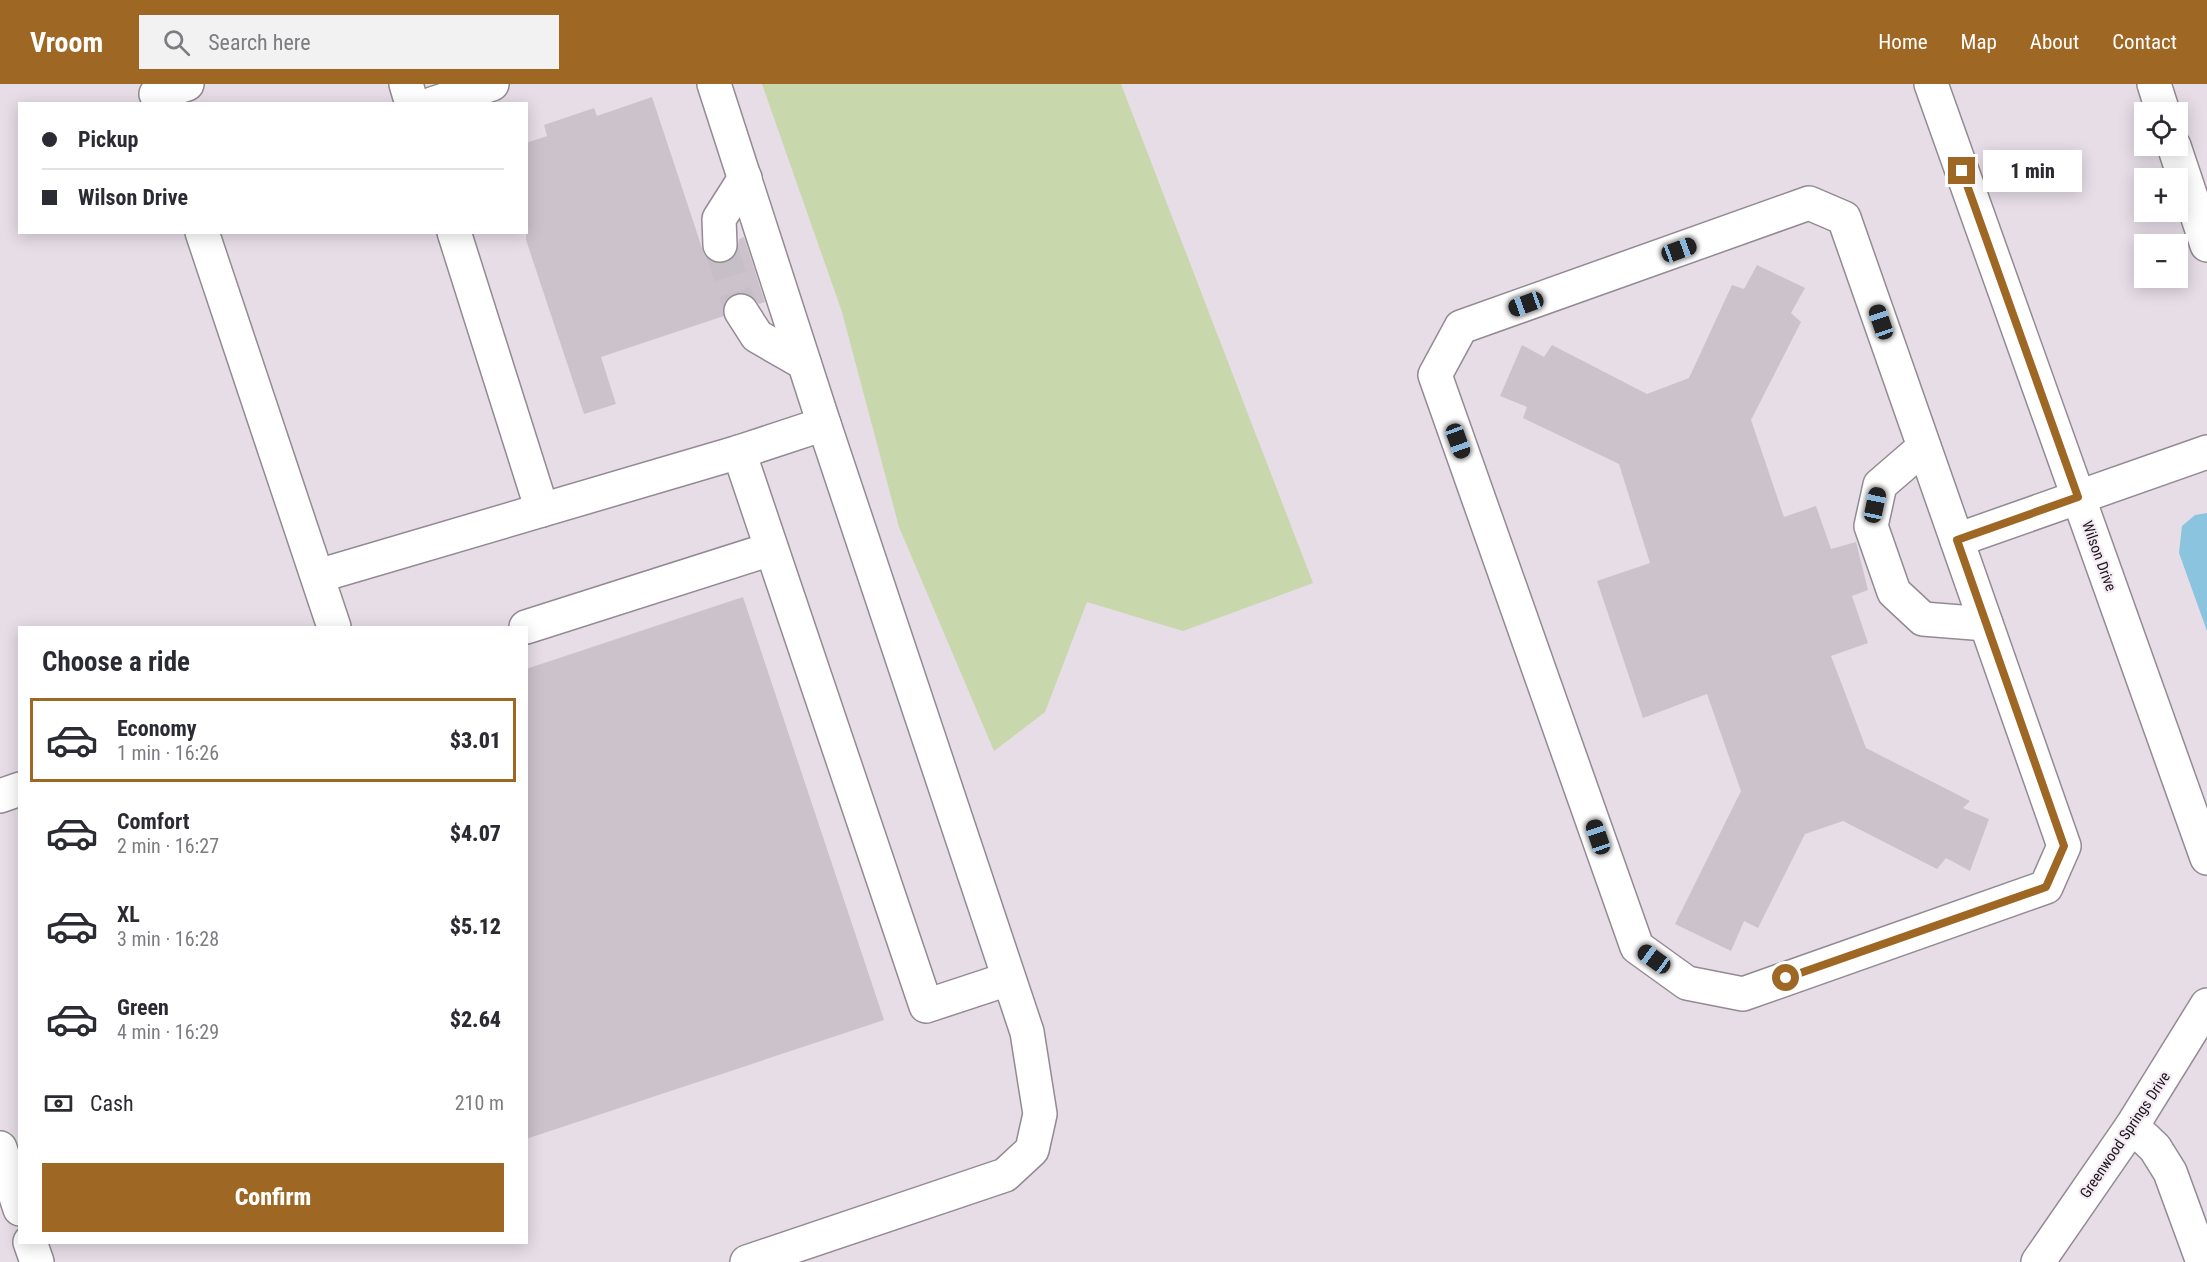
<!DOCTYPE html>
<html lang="en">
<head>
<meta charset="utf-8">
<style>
	body { margin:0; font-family:"Roboto Condensed",sans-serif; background:#f2f2f3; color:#2b2b33; height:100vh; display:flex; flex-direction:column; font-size:22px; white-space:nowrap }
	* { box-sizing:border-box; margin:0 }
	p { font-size:20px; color:#7c7c81 }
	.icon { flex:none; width:33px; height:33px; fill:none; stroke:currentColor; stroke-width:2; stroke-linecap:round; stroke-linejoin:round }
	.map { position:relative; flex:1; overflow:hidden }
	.details { position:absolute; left:18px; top:542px; width:510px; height:618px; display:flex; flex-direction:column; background:#fff; border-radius:0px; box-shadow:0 3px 15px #0003 }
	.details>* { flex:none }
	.top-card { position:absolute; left:18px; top:18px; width:510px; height:132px; border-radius:0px; box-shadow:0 3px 15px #0003; display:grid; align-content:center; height:132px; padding:0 24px; background:#fff }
	.buttons { position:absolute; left:2134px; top:18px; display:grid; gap:12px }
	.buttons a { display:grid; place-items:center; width:54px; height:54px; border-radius:0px; background:#fff; box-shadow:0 3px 15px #0003; font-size:30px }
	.end { position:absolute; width:27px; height:27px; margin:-14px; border:8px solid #9f6724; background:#fff; box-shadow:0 0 0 3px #fff }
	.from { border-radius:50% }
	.bubble { position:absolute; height:42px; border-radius:0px; background:#fff; box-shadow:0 3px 15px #0003; font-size:20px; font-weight:800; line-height:42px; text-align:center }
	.car { position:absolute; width:18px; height:36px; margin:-18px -9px; border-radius:8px; box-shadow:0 0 4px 2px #0007; background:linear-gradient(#222 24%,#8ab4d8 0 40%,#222 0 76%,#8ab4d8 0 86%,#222 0) }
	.top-card b { display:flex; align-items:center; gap:21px; height:57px; font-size:22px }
	.top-card b+b { border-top:2px solid #e1e1e2 }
	.top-card i { width:15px; height:15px; background:#2b2b33 }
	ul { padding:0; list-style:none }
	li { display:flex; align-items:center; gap:18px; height:84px; margin:0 12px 9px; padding:0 12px; border:3px solid transparent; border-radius:0px }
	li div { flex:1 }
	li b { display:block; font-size:22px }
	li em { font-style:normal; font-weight:800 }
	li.current { border-color:#9f6724 }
	li>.icon { width:54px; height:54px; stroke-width:1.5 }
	h2 { padding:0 24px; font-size:27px; line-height:72px }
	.pay { display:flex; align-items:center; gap:15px; height:66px; padding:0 24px; font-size:22px }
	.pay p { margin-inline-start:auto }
	.primary-button { display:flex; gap:12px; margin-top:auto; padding:12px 24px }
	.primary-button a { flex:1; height:69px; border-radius:0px; background:#9f6724; color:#fff; font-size:24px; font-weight:800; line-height:69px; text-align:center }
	header { display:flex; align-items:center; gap:36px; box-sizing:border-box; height:84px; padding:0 30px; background:#9f6724; color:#fff }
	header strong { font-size:28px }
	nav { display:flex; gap:33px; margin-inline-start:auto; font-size:21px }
	.search { width:420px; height:54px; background:#f2f2f3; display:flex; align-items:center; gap:15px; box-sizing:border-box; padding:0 21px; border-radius:0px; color:#7c7c81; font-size:22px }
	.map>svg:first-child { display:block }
	.green { fill:#c9d7ad }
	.water { fill:#8bc4de }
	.building { fill:#ccc2cc }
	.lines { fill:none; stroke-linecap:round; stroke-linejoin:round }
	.minor-tunnel { stroke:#c7bfc8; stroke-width:33; stroke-dasharray:33 16; stroke-linecap:butt }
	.minor-casing { stroke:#938a93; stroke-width:36 }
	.minor { stroke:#fff; stroke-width:33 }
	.route { stroke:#9f6724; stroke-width:8 }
	.labels { text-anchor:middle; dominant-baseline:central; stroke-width:4.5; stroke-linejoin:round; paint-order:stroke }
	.street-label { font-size:15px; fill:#191619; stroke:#f4eaf4 }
</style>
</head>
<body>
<header>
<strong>Vroom</strong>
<div class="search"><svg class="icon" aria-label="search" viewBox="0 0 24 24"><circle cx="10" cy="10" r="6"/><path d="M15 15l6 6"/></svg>Search here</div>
<nav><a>Home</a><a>Map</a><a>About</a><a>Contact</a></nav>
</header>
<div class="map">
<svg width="2207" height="1178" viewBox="0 0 2207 1178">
	<rect width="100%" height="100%" fill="#e6dde7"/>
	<!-- green -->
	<path class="green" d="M762 0H1121L1313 499 1183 547 1087 518 1045 628 994 667 899 443 842 228Z"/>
	<!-- water -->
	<path class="water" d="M2207 429V547L2179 469 2182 442 2195 431Z"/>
	<!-- building -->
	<g class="building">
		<path d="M652 13 704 170 712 178 721 180 729 177 737 169 739 155 744 153 765 218 759 220 749 210 741 208 731 211 724 219V232L601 273 616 320 584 330 526 156V59L547 52 544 41 594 24 597 32Z"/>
		<path d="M1757 181 1805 204 1791 229 1801 238 1751 336 1784 433 1816 422 1831 465 1856 458 1868 506 1852 512 1868 559 1831 572 1866 664 1970 717 1963 724 1989 735 1970 787 1946 774 1937 785 1843 737 1805 750 1758 844 1744 837 1731 867 1675 840 1741 707 1707 610 1643 634 1597 497 1650 479 1619 380 1523 334 1527 323 1500 312 1522 261 1544 273 1552 261 1647 310 1689 294 1732 201 1744 205Z"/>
		<path d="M743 513 884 936 526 1055V585Z"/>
	</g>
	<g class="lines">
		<!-- minor-tunnel -->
		<path class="minor-tunnel" d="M720 161 741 227"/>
		<!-- minor casing -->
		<g class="minor-casing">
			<g id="minor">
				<path d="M406 0 412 20"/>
				<path d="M714 0 824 340"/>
				<path d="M1931 0 2207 774"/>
				<path d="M2154 0 2163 28"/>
				<path d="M156 10 187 0"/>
				<path d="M432 20 492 0"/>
				<path d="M2174 62 2207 161"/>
				<path d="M1809 119 1844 134 2064 762 2046 803 1743 910 1687 899 1637 863 1435 291 1461 243Z"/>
				<path d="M202 148 334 543"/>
				<path d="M454 148 542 426"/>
				<path d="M720 161 719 135 745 94"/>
				<path d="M741 227 757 252 804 279"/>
				<path d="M1924 363 1880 401 1871 442 1894 508 1923 535 1986 540"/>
				<path d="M739 368 926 922 1008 895"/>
				<path d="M1957 456 2207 368"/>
				<path d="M318 492 739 368 824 340 1027 948 1040 1030 1032 1066 1005 1091 747 1178"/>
				<path d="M526 543 771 465"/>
				<path d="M0 712 20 705"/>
				<path d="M2132 1042 2155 1064 2170 1088 2203 1178"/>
				<path d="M0 1064 20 1125"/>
				<path d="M30 1158 37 1178"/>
				<path d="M2038 1178 2132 1042 2207 921"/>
			</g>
		</g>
		<!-- minor -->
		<use href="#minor" class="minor"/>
	</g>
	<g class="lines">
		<!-- route -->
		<path class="route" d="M1786 894 2046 803 2064 762 1957 456 2078 413 1962 87"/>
	</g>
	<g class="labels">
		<!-- street labels -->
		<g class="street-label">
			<text transform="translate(2099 472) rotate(70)">Wilson Drive</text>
			<text transform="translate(2125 1051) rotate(-56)">Greenwood Springs Drive</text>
		</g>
	</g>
</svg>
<div class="buttons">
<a><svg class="icon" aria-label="locate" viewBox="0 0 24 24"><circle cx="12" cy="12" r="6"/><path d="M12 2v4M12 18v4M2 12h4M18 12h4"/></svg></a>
<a>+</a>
<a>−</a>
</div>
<i class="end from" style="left:1786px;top:894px"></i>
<i class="end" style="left:1962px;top:87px"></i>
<div class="bubble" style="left:1983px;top:66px;width:99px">1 min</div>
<i class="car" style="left:1679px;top:166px;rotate:70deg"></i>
<i class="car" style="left:1526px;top:220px;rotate:250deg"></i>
<i class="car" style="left:1881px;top:238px;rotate:341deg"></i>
<i class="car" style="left:1458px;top:357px;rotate:160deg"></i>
<i class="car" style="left:1875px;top:421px;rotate:12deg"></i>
<i class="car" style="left:1598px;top:753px;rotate:341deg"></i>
<i class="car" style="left:1654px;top:875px;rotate:306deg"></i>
<div class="top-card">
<b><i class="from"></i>Pickup</b>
<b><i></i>Wilson Drive</b>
</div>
<section class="details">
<h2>Choose a ride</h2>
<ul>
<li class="current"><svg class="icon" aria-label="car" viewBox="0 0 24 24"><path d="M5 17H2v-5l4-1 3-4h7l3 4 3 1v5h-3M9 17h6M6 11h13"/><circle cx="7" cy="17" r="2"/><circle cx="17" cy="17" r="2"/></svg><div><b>Economy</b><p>1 min · 16:26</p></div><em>$3.01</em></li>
<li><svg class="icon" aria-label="car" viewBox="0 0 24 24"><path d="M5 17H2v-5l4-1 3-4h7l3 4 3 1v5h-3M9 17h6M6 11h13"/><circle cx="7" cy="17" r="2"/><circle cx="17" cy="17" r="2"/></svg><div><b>Comfort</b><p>2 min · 16:27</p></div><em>$4.07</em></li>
<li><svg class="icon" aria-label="car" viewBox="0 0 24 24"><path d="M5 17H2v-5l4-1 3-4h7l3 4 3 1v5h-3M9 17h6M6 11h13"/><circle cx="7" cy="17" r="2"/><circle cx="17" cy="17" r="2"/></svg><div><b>XL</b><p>3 min · 16:28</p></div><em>$5.12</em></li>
<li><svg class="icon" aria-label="car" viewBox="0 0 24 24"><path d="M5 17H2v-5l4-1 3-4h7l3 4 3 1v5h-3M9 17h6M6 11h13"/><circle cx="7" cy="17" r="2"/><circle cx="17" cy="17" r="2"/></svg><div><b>Green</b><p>4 min · 16:29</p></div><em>$2.64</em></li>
</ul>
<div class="pay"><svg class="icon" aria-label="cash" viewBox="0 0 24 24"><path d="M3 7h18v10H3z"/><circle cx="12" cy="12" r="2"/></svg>Cash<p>210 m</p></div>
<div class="primary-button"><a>Confirm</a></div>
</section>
</div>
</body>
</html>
